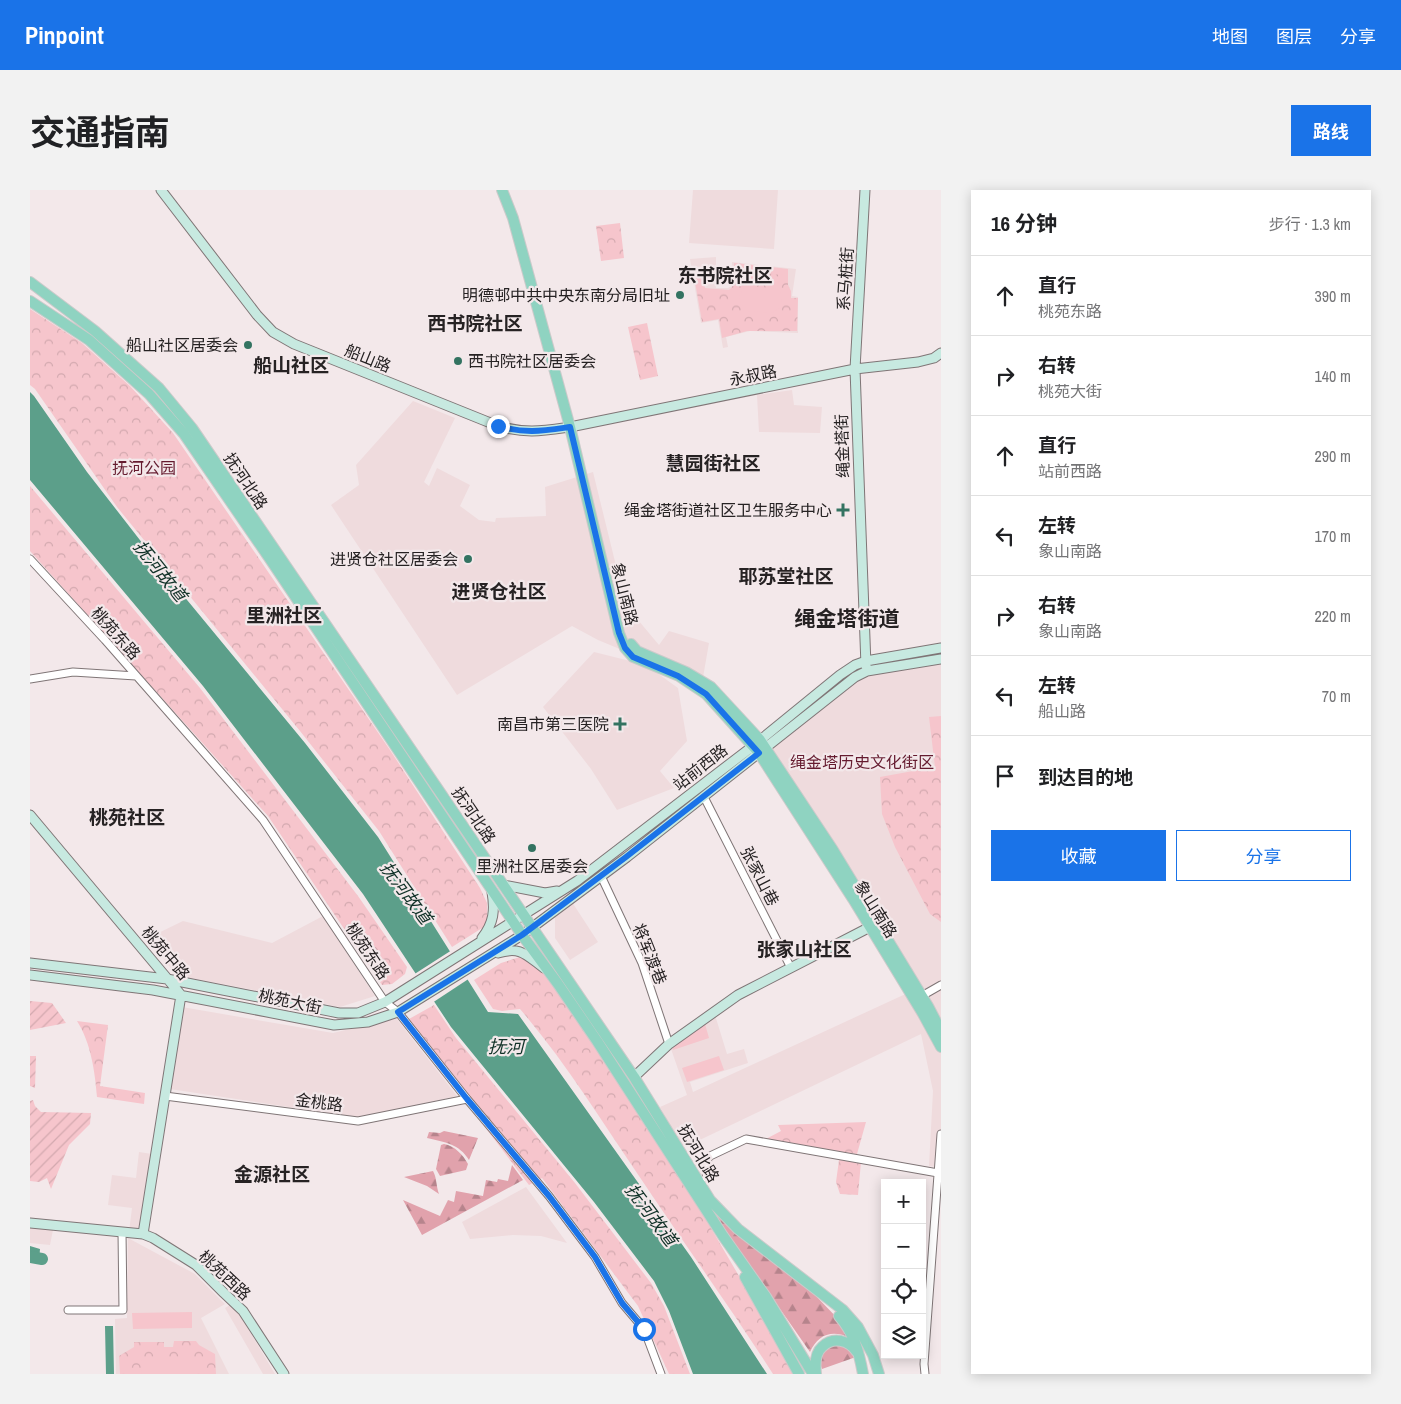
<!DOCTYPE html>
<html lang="zh">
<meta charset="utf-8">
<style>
body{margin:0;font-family:"Archivo Narrow","Noto Sans SC",sans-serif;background:#f2f2f2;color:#202124}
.controls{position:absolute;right:15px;bottom:15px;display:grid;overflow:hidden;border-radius:0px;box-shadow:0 2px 12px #0003}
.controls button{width:45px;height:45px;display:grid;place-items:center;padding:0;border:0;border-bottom:1px solid #e0e0e0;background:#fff;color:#202124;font:25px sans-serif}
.stop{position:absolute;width:15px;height:15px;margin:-11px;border:4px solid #1a73e8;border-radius:50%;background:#fff}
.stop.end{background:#1a73e8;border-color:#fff;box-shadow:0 1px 5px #0008}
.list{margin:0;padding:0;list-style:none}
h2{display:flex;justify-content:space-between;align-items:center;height:65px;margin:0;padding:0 20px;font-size:21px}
h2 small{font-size:16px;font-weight:400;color:#757577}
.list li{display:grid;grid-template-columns:32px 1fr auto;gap:15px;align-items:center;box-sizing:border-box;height:80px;padding:0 20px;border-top:1px solid #e0e0e0}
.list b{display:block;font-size:19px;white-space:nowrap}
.list p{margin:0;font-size:16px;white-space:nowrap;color:#757577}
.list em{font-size:16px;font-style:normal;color:#757577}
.actions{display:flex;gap:10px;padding:15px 20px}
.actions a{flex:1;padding:11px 0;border:1px solid #1a73e8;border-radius:0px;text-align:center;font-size:18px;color:#1a73e8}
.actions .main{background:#1a73e8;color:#fff}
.icon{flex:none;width:28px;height:28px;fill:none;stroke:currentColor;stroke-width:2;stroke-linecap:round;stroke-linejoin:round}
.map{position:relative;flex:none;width:911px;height:1184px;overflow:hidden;border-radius:0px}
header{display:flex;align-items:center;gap:30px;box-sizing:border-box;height:70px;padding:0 25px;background:#1a73e8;color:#fff}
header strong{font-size:24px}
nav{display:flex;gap:28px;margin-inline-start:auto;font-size:18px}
.intro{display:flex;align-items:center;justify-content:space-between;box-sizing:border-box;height:120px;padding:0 30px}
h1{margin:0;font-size:35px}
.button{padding:12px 22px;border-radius:0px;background:#1a73e8;color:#fff;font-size:18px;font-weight:700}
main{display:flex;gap:30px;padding:0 30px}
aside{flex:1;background:#fff;border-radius:0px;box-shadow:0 2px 12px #0003}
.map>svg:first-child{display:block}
.built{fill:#efdbdd}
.forest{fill:url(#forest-firs)}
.park{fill:url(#park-crowns)}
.garden{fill:url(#garden-furrows)}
.pitch{fill:#f6c5cc}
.water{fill:#5c9f8a}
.pier{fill:#f3e8ea}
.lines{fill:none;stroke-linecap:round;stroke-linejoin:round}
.river{stroke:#5c9f8a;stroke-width:12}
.street-casing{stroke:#7f7576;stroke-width:9}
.secondary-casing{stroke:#7f7576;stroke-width:11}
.primary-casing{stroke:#cbcaca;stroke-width:12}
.street{stroke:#fff;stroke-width:7}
.secondary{stroke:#c7e9e0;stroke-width:9}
.primary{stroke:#8fd3c1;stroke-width:10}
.route{stroke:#1a73e8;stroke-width:6}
.poi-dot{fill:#337361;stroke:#f3e8ea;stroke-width:2}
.labels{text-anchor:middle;stroke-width:4.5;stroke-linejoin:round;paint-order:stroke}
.street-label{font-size:16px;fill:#262223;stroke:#f3e8ea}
.poi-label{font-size:16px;fill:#262223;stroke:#f3e8ea;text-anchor:end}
.park-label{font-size:16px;fill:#651b2f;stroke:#f3e8ea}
.water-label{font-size:18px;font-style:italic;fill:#113228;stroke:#f3e8ea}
.quarter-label{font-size:19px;font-weight:bold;fill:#262223;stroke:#f3e8ea}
.district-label{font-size:21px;font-weight:bold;fill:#262223;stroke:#f3e8ea}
</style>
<header>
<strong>Pinpoint</strong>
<nav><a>地图</a><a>图层</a><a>分享</a></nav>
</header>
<div class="intro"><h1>交通指南</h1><a class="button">路线</a></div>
<main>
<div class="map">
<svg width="911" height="1184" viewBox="0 0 911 1184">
<defs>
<pattern id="forest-firs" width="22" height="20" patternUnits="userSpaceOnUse" patternTransform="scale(1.25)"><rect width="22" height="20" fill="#e1a2ac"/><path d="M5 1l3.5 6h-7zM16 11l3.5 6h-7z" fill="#b6848c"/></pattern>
<pattern id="park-crowns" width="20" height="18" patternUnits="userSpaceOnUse" patternTransform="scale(1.25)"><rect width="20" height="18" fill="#f6c5cc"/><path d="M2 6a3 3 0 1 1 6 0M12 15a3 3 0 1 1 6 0" fill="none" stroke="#d3a9af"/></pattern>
<pattern id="garden-furrows" width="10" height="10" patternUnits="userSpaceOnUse" patternTransform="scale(1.25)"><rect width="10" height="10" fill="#f6c5cc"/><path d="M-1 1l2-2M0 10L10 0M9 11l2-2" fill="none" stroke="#d3a9af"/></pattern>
</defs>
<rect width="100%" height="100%" fill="#f3e8ea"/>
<path class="built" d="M663 0H748L744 59 659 53Z
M686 67V98H698L701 96 702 72 766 79 762 106 768 107V143L720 141 696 147 698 157 693 158 688 130 671 133 660 69Z
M762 200 764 215 792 217 790 243 729 242 727 205Z
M383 211 425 228 394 292 399 296 407 278 440 295 430 316 449 330 465 332 466 328 516 326 515 297 563 282 591 396 603 424 629 455 639 441 679 453 672 493 568 450 542 436 427 505 301 315 329 295 326 275Z
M911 454V978L899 976 903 901 891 844 653 958 630 917 657 905 640 856 685 825 697 864 714 859 718 873 660 892 663 902 882 801 729 556 832 468Z
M564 462 616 475 648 498 657 551 630 581 644 598 587 620 561 579 513 517Z
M542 712 568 752 540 770 525 748V723Z
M293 726 345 806 310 817 146 785 118 748 153 731 242 753Z
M152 817 303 843 366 828 427 906 331 928 140 899Z
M109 962 122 964 113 1044 99 1042 102 1018 78 1015 82 985 106 988Z
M496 997 537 1053 511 1046 483 1045 440 1049 432 1032Z
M0 1034 87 1046 23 1040 20 1055 0 1053Z
M98 1048 165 1084 195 1114 171 1128 199 1184H86L85 1129 97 1128Z
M203 1113 245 1184H233L195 1118Z"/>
<path class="forest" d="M414 941 448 948 439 970C429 954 415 952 397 948L399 942 410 943Z
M414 954C425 956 433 965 438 974L436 980 410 986 406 979 411 955Z
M482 975 493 990 392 1045 373 1010 410 1026 418 1010 424 1012 426 1001 453 1006 456 990 467 992 468 989 478 991Z
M403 981C407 988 406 996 409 1004L397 996 374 987Z
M680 1018 785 1105 811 1132 821 1148C802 1139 788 1144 780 1162Z
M803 1154 821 1159 826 1167 792 1179 789 1170 790 1165Z"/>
<path class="park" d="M590 33 594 68 571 71 566 36Z
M704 73 758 79V95L761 101V108H768L767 141H717L692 148 689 129 672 132 664 86 673 84 675 98 699 100 702 97Z
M0 119 52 153 100 196 143 243 360 560 450 698 457 713V735L422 757 349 641 270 541 87 317 5 199 0 195Z
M617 133 628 186 610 190 598 137Z
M0 296 170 498 328 706 377 777 375 784 362 794 352 795 238 626 0 361Z
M911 526V732L900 724 865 657 852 624 850 587 905 577 899 527Z
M490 767 513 783 531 806 635 959 766 1184H743C700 1117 653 1052 609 986 571 930 534 870 490 819L472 821 463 819 444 790 471 773Z
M404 815 426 848 545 993 621 1093 634 1116 660 1184H639L608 1116 512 988 499 995 429 903 379 829Z
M47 831 78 835 70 896 115 903 114 914 67 907C65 882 61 853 47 831Z
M836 932 827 964 734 950 751 941 748 935Z
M809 970 831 972 828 1005 810 1004 806 992Z
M144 1151H166L169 1155 185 1164 186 1184H90L89 1166 104 1157V1152H134V1157H143Z"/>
<path class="garden" d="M0 811 22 813 36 833 0 840Z
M0 866H6L5 898 0 896Z
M3 910 5 916 11 922 61 923 60 934 39 955 21 999 17 988 9 992 0 991V911Z"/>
<path class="pitch" d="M705 74 733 77 731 90 703 87Z
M735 77 753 79 752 85 734 83Z
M721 96 748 99 752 105 751 117 742 123 718 121 710 112 709 104 717 97Z
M675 834 679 848 643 860 642 856Z
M689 866 694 880 657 892 652 878Z
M162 1122V1138L103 1139 102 1123Z
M111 1168H164V1184H112Z"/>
<path class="water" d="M0 202 4 206 57 282 148 399 275 553 348 647 458 822 488 824 661 1067 737 1184H663L639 1121 624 1091 564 1012 421 837 333 704 173 496 0 290Z
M0 1056 10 1059 9 1071 0 1070Z
M75 1136H83L84 1184H76Z"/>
<path class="pier" d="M422 760 440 788 402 813 383 785Z"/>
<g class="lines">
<path class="river" d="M0 1067 12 1069"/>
<g class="street-casing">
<path id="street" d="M0 369 75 450 233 630 355 812 368 822 437 909 519 1006 565 1067 592 1113 614 1139 631 1184
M0 489 43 482 106 486
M674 607 761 778
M571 686 612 773 639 854
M890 807 911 795
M135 906 328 931 437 909
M676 988 678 967 716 949 908 983
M38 1120H93L92 1042
M895 1184 894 1174 911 944"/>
</g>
<g class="secondary-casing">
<path id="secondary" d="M131 0 227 125 243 142 264 154 468 236C496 244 512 241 540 237L825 179 888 172 904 168 911 163
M835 0 825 179 836 476
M0 625 151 805 113 1044
M473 695 515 703 527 701
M452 748C464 733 465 720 462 702
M468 763C491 756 496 765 514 778
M0 773 137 789 309 823H328L355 812 547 691 723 556 810 485 825 475 836 471 911 458
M0 785 123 800 304 835 338 832 368 822 492 745 597 667 825 487 837 481 911 469
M604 887 639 854 708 805 840 737
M0 1033 113 1044 123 1048 166 1075 194 1103 213 1121 254 1184"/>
</g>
<g class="primary-casing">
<path id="primary" d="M472 0 483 28 540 237 589 443 595 458 603 467 649 486 676 504 729 563 823 709 893 824 911 857
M0 92 65 141 129 198 162 238 604 887 680 1010 708 1039 813 1120 828 1137 843 1165 849 1184
M0 111 59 150 119 204 154 244 240 369 492 745 528 794 567 851 693 1046 736 1107 783 1184
M601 454 607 461 656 482 681 497 730 550 803 660 898 816 911 841
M715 1087 769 1184
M809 1126C824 1143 829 1162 833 1184
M786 1184C785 1175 785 1163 792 1157 803 1146 819 1150 827 1162"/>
</g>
<use href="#street" class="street"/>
<use href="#secondary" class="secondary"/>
<use href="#primary" class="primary"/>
</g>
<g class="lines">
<path class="route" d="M468 236C496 244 512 241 540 237L589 443 595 458 603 467 648 486 676 504 729 563 596 667 492 745 368 822 437 909 519 1006 565 1067 592 1113 614 1139"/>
</g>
<g class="poi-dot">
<circle cx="650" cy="105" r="5"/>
<circle cx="218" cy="155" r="5"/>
<circle cx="428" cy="171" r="5"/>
<path d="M810.5 312.5h5v5h5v5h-5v5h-5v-5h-5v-5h5z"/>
<circle cx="438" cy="369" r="5"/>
<path d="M587.5 526.5h5v5h5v5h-5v5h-5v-5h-5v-5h5z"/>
<circle cx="502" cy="658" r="5"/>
</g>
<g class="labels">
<g class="street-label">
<text transform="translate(815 89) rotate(-86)" y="6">系马桩街</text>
<text transform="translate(338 168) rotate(22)" y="6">船山路</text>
<text transform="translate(723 185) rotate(-11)" y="6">永叔路</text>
<text transform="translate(812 256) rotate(-92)" y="6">绳金塔街</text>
<text transform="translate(216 291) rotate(56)" y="6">抚河北路</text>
<text transform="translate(595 404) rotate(76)" y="6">象山南路</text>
<text transform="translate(86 443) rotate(48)" y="6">桃苑东路</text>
<text transform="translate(670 577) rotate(-38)" y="6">站前西路</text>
<text transform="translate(444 625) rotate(56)" y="6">抚河北路</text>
<text transform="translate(730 686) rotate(63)" y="6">张家山巷</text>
<text transform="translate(846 719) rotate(58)" y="6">象山南路</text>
<text transform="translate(338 761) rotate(56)" y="6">桃苑东路</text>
<text transform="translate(136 763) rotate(50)" y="6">桃苑中路</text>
<text transform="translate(620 764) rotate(68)" y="6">将军渡巷</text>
<text transform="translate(260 811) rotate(12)" y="6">桃苑大街</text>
<text transform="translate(289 912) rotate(7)" y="6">金桃路</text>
<text transform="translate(669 963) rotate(59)" y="6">抚河北路</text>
<text transform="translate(195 1085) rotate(43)" y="6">桃苑西路</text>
</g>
<g class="poi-label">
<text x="640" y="111">明德邨中共中央东南分局旧址</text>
<text x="208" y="161">船山社区居委会</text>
<text x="438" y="177" text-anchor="start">西书院社区居委会</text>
<text x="802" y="326">绳金塔街道社区卫生服务中心</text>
<text x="428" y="375">进贤仓社区居委会</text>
<text x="579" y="540">南昌市第三医院</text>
<text x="502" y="682" text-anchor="middle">里洲社区居委会</text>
</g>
<g class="park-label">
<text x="114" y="284">抚河公园</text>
<text x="832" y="578">绳金塔历史文化街区</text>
</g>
<g class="water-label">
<text transform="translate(130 381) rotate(51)" y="6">抚河故道</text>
<text transform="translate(376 703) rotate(53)" y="6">抚河故道</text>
<text x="476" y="863">抚河</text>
<text transform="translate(621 1025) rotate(53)" y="6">抚河故道</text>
</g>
<g class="quarter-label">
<text x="695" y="92">东书院社区</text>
<text x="445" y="140">西书院社区</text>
<text x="261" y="182">船山社区</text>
<text x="683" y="280">慧园街社区</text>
<text x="756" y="393">耶苏堂社区</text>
<text x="469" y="408">进贤仓社区</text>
<text x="254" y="432">里洲社区</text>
<text x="97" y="634">桃苑社区</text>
<text x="774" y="766">张家山社区</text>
<text x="242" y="991">金源社区</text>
</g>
<g class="district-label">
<text x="817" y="436">绳金塔街道</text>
</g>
</g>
</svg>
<div class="controls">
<button>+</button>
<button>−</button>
<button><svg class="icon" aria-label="locate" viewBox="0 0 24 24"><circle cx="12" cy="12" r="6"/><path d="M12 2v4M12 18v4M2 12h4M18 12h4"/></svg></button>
<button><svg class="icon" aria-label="layers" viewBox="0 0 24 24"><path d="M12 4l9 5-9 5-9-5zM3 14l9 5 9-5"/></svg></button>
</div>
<div class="stop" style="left:614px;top:1139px"></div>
<div class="stop end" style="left:468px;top:236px"></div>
</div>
<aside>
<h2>16 分钟<small>步行 · 1.3 km</small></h2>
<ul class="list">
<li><svg class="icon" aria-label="ahead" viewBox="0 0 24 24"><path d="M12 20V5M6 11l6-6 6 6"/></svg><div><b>直行</b><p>桃苑东路</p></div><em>390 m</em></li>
<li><svg class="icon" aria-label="right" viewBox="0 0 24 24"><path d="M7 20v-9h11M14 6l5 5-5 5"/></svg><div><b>右转</b><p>桃苑大街</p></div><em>140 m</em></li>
<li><svg class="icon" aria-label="ahead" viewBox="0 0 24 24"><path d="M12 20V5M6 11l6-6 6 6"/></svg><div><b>直行</b><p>站前西路</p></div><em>290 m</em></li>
<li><svg class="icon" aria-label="left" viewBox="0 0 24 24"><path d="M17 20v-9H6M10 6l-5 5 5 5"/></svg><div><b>左转</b><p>象山南路</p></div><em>170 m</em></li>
<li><svg class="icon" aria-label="right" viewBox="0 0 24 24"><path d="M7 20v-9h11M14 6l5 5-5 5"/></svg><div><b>右转</b><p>象山南路</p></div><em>220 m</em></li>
<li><svg class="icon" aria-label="left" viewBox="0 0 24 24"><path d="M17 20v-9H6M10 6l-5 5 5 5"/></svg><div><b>左转</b><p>船山路</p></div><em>70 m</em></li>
<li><svg class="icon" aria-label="arrive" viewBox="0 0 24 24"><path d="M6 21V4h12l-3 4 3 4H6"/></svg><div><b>到达目的地</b></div></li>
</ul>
<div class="actions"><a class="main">收藏</a><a>分享</a></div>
</aside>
</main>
